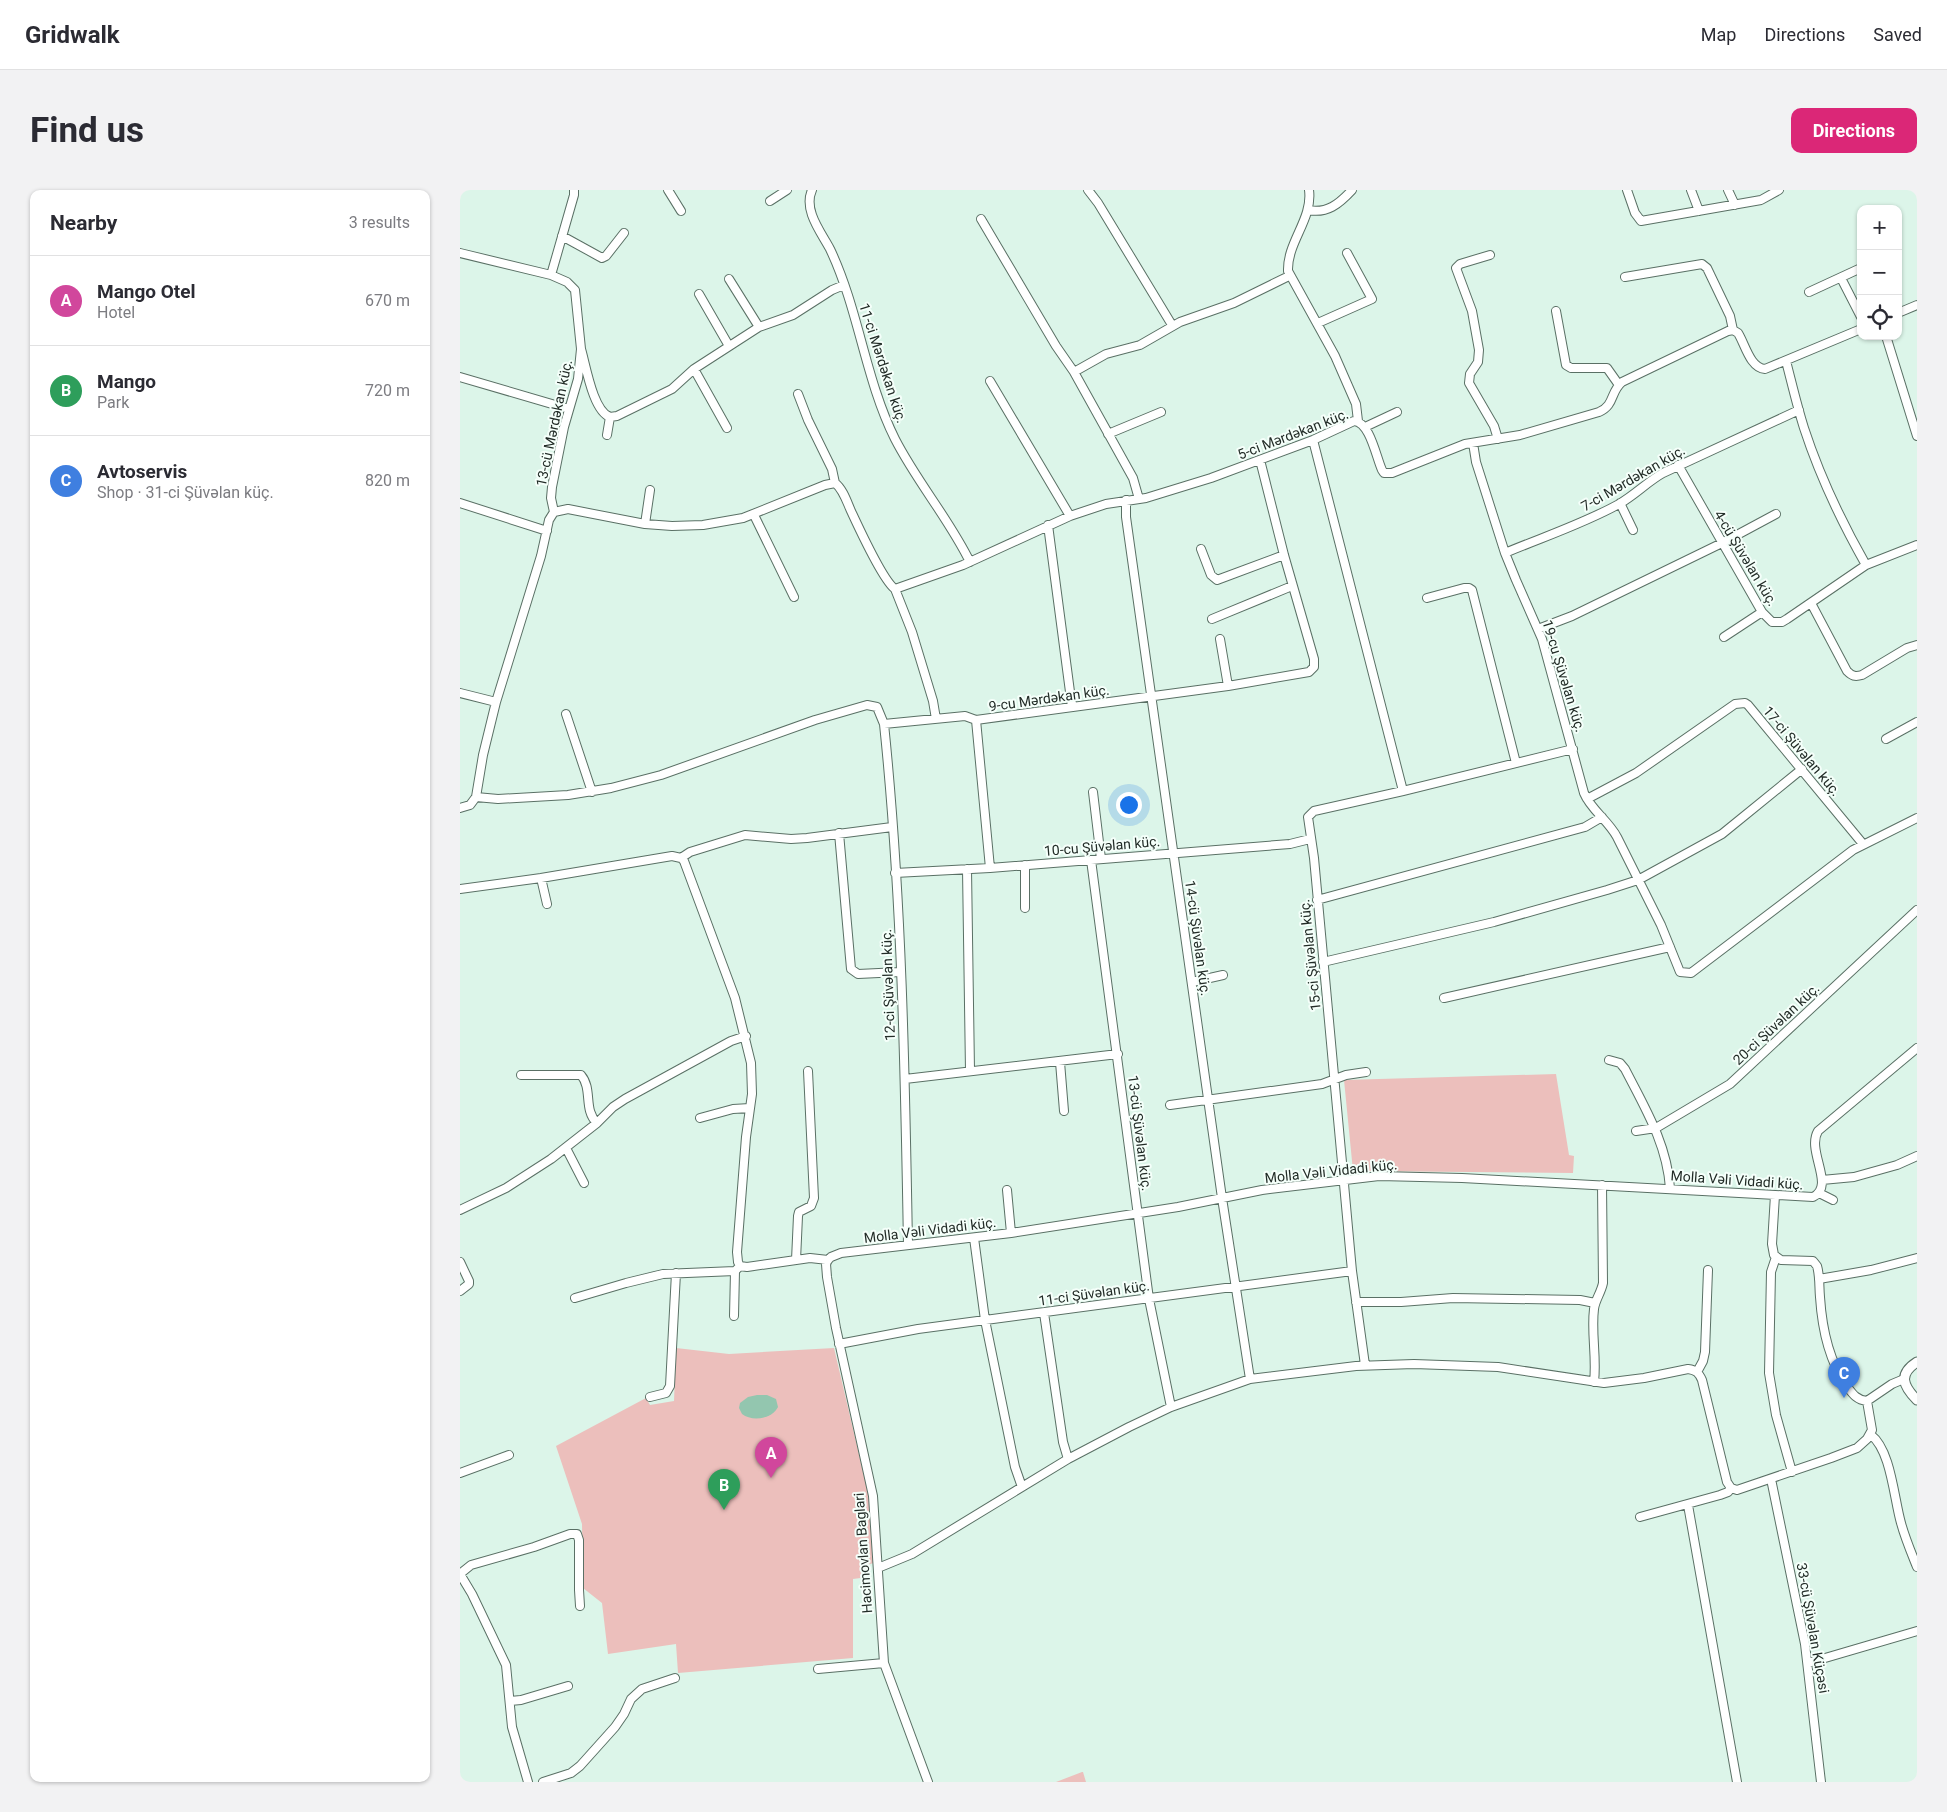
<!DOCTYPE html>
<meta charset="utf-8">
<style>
body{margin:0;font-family:Roboto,sans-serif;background:#f2f2f3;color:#2b2b33}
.controls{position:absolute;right:15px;top:15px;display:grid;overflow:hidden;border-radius:10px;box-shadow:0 1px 4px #0004}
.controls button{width:45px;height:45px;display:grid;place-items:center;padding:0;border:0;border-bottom:1px solid #e1e1e2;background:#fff;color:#2b2b33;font:25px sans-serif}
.you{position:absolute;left:668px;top:614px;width:18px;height:18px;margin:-12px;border:4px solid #fff;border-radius:50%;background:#1a73e8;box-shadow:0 0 0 8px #1a73e833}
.badge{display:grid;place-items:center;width:32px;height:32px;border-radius:50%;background:#db2777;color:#fff;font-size:16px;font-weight:700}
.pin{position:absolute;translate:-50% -41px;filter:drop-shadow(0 1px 2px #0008)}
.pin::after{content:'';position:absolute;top:26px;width:18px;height:15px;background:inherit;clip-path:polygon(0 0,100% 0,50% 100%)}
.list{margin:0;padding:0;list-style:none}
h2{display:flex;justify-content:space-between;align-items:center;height:65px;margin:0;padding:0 20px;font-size:21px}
h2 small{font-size:16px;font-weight:400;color:#7c7c81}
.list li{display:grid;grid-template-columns:32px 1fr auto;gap:15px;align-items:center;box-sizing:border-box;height:90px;padding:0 20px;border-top:1px solid #e1e1e2}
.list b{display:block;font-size:19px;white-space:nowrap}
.list p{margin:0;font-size:16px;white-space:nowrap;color:#7c7c81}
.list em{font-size:16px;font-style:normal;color:#7c7c81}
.icon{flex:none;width:28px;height:28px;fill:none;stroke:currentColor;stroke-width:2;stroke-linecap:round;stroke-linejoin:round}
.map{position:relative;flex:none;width:1457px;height:1592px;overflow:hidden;border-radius:10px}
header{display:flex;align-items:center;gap:30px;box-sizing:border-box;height:70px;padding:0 25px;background:#fff;border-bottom:1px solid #e1e1e2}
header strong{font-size:24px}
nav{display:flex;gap:28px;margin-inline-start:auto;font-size:18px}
.intro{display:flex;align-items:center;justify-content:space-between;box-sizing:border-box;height:120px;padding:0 30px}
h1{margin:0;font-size:35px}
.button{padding:12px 22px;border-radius:10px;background:#db2777;color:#fff;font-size:18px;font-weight:700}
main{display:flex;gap:30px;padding:0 30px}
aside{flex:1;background:#fff;border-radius:10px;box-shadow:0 1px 4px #0004}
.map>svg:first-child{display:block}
.green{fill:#ecbfbc}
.water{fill:#93c6af}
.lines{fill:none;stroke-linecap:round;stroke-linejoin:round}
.minor-casing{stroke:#5a7065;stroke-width:10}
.tertiary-casing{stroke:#5a7065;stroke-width:11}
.minor{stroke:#fff;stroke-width:8}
.tertiary{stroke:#fff;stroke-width:9}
.labels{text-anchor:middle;stroke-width:4;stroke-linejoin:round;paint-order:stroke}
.street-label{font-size:14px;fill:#222c27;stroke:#f5fffa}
</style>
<header>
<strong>Gridwalk</strong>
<nav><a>Map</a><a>Directions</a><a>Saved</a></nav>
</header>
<div class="intro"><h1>Find us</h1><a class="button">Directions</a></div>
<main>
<aside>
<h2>Nearby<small>3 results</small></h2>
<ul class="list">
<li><span class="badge" style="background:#d1479c">A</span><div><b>Mango Otel</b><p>Hotel</p></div><em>670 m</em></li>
<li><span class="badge" style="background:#2e9e5b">B</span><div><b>Mango</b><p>Park</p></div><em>720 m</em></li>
<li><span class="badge" style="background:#3f7fe0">C</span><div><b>Avtoservis</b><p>Shop · 31-ci Şüvəlan küç.</p></div><em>820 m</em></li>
</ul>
</aside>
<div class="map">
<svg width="1457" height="1592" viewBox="0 0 1457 1592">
<rect width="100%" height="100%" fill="#dcf5e9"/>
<path class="green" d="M1096 884 1109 965 1114 966 1113 983 893 981 884 890Z
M216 1158 269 1164 374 1158 409 1307 414 1373 406 1375 408 1387 393 1389V1468L218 1483 216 1454 148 1464 142 1413 123 1398 122 1334 96 1256 186 1208 190 1215 214 1211Z
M623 1582 626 1592H596L622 1582Z"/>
<path class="water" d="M297 1205H307L316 1209 318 1217C312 1229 292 1232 282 1224L279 1218 280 1213 288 1207Z"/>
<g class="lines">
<g class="minor-casing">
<path id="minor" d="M208 0 221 21
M352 0C343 20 361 42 370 59 399 120 405 189 435 249 457 292 489 329 510 372
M628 0 638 13 712 135
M849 0C853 29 827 52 828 81L875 166 896 214 898 231
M1167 0 1175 23 1181 31 1301 10 1319 0
M1231 0 1239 21
M1268 0 1275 15
M310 11 327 0
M848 20C867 24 879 14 892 0
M521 29 596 156 614 182 673 288 679 309
M102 46 142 68 146 66 164 43
M0 63 91 85
M1030 65 1000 74 996 78 1012 121 1019 160 1018 172 1010 184 1009 193 1034 236 1038 249
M1165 87 1242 74 1247 78 1270 126 1273 140
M1381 88 1401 127
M269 89 299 137
M1349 102 1401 78
M239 104 269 156
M1096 121 1106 175 1111 178H1147L1159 195
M1438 123 1457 115
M858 133 912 109 887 63
M1426 146 1457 246
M121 159C126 176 133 221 150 227L157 226 212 199 234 179 299 137 333 125 372 100 384 95
M1326 171C1332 194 1337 216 1344 238 1360 287 1381 331 1406 375
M234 179 267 238
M614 182 646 164 680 155 720 132 774 113 829 86
M0 187 109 219
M530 191 610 326
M338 204 348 230 372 279 375 293
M905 237 937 222
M648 244 701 222
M147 245 150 227
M853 250 943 601
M1013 253 1016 272 1045 363 1056 390 1082 449 1124 603C1131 620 1148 630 1157 647L1201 735 1220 782 1231 783 1393 660 1457 628
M1218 275 1302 422 1312 432H1322L1327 429 1406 375 1457 355
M666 310V327L762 1008 790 1189
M0 313 87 341
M1160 313 1173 340
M94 322 108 319 185 334 212 336 243 335 283 328 365 295 375 293C383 299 387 312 391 321 398 336 423 391 435 399
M94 322 91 308 92 297 104 237 118 189 121 159 115 100 107 92 91 85 114 5V0
M294 325 334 407
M185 334 190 300
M588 335 612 517
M741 359 751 385 757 390 824 365
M1045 363C1083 347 1123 334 1159 314 1175 305 1187 292 1203 283L1339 220
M435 399 503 375 610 326 646 314 686 308 751 288 853 250 894 231C910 232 916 267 922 280L924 283H932L1005 254 1060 245 1139 222C1155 215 1150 202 1162 192L1268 141 1273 140 1278 143C1285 154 1290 178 1305 179L1401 139
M435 399 452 442 473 511 476 529
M967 408 1004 398H1009L1012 400 1056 573
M1351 413 1387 481C1392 486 1395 487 1402 485L1447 458 1457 455
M752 429 832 396
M1078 439 1112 426 1262 353 1316 324
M1264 447 1302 422
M760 449 768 496
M0 503 36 512
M106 524 132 602
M516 530 530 678
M424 534C442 707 445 881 448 1055
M1426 549 1457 532
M633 602 641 669
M16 607 38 609 108 605 151 598 201 585 355 530 407 515 417 517 424 534 505 526 516 530 768 496 849 482 854 477V469L824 365 800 270
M1127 609 1176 583 1275 514 1285 513 1288 515 1403 654
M0 618 10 615 16 607 23 565 36 512 81 366 89 330 94 322
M379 643 391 779 398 784 440 782
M221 668 230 662 285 645 331 649 347 648 432 637
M631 670 689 1109 711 1217
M565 675V718
M507 679 510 881
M435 683 530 678 830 654 850 649
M81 688 87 714
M0 699 81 688 212 666 221 668 224 671 275 808 291 873 292 904 286 947 277 1062 278 1072 280 1076
M857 710 1125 637 1142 627
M863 772 1034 732 1147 700 1178 690 1262 644 1342 579
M732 792 763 785
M984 808 1210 757
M1149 870 1160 873 1165 879C1185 918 1207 954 1210 998
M600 872 604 921
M61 885H121C133 899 123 920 137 933
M445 889 658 864
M710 915 862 894 886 885 906 882
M240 928 273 919 290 918
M1176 941 1196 938 1270 894 1457 720
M106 958 124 993
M1362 990 1394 987 1437 975 1457 966
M547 1000 551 1043
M1359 1003 1373 1010
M1315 1005 1312 1054 1314 1065 1321 1070 1353 1071 1357 1076C1360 1086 1359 1097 1360 1107 1362 1138 1368 1169 1386 1195 1392 1203 1396 1210 1407 1211L1432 1194 1444 1189
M0 1020 46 998 91 969 137 933 153 917 165 909 271 851 286 846
M514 1048 525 1130 555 1277 562 1297
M1316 1067 1311 1082 1309 1183 1316 1225 1332 1282
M336 1070 338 1026 339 1022 351 1016 354 1008 348 881
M368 1070 371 1067 381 1063 551 1043 718 1017 802 1000 919 986 1002 988 1353 1007C1376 996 1346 961 1358 941L1457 858
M368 1070 366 1074 367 1087 376 1138 413 1306 424 1473 468 1592
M0 1072 9 1091V1094L0 1101
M280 1076 287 1077 350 1068 368 1070
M1359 1089 1411 1080 1457 1068
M115 1108 166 1093 203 1084 275 1081 280 1076
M896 1112H941L993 1108 1120 1110 1135 1113
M584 1123 603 1252 608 1269
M274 1126 275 1081
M379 1154 458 1139 892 1081
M905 1175 892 1081 854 668 848 627 854 621 943 601 1113 559
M1237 1182 1243 1171 1245 1162 1248 1080
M1134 1192C1137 1168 1131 1143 1134 1119 1135 1110 1141 1103 1143 1093L1142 995
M190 1207 206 1203 210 1196 216 1083
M1411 1245C1431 1260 1434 1309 1441 1333 1445 1348 1451 1362 1457 1377
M0 1283 49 1265
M1311 1289 1345 1454 1361 1592
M1228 1315 1277 1592
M1180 1327 1260 1305 1268 1302 1271 1298
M418 1378 452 1364 608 1269 669 1237 711 1217 790 1189 896 1176 954 1174 1038 1177 1144 1193 1184 1188 1228 1179C1236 1180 1239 1183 1242 1190L1267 1292 1271 1298 1277 1300 1371 1268 1397 1258 1407 1249 1412 1240 1407 1211
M0 1384 12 1404 46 1475 52 1537 68 1592
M0 1384 11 1375 74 1357 110 1344H117L119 1350V1400L120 1416
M1348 1473 1457 1441
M358 1479 424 1473
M50 1511 61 1510 108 1496
M83 1592 111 1583 120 1576 155 1537 164 1524 171 1509 182 1499 215 1488"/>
</g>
<g class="tertiary-casing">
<path id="tertiary" d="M1457 1172C1438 1184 1443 1196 1457 1210"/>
</g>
<use href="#minor" class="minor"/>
<use href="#tertiary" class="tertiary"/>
</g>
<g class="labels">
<g class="street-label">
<text transform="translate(423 173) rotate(72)" y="5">11-ci Mərdəkan küç.</text>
<text transform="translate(94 233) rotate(-78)" y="5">13-cü Mərdəkan küç.</text>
<text transform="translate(833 244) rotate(-21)" y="5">5-ci Mərdəkan küç.</text>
<text transform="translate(1173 288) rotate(-30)" y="5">7-ci Mərdəkan küç.</text>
<text transform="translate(1286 368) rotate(59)" y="5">4-cü Şüvəlan küç.</text>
<text transform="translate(1104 486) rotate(73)" y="5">19-cu Şüvəlan küç.</text>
<text transform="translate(589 508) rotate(-8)" y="5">9-cu Mərdəkan küç.</text>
<text transform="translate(1342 561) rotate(50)" y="5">17-ci Şüvəlan küç.</text>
<text transform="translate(642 656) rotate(-5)" y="5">10-cu Şüvəlan küç.</text>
<text transform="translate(738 748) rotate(82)" y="5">14-cü Şüvəlan küç.</text>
<text transform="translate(850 765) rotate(-96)" y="5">15-ci Şüvəlan küç.</text>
<text transform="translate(428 795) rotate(-92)" y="5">12-ci Şüvəlan küç.</text>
<text transform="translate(1316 834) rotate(-43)" y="5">20-ci Şüvəlan küç.</text>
<text transform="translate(680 943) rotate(83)" y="5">13-cü Şüvəlan küç.</text>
<text transform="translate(871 981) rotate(-6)" y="5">Molla Vəli Vidadi küç.</text>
<text transform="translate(1277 990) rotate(4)" y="5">Molla Vəli Vidadi küç.</text>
<text transform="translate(470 1040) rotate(-7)" y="5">Molla Vəli Vidadi küç.</text>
<text transform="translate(634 1103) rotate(-8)" y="5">11-ci Şüvəlan küç.</text>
<text transform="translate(403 1363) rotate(-94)" y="5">Hacimovlan Baglari</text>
<text transform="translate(1353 1438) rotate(80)" y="5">33-cü Şüvəlan Küçəsi</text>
</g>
</g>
</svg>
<div class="controls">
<button>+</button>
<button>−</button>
<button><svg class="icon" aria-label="locate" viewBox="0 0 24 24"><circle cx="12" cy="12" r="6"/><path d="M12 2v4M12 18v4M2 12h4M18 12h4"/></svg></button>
</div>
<div class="you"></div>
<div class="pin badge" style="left:311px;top:1288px;background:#d1479c">A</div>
<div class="pin badge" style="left:264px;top:1320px;background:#2e9e5b">B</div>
<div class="pin badge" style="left:1384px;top:1208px;background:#3f7fe0">C</div>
</div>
</main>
